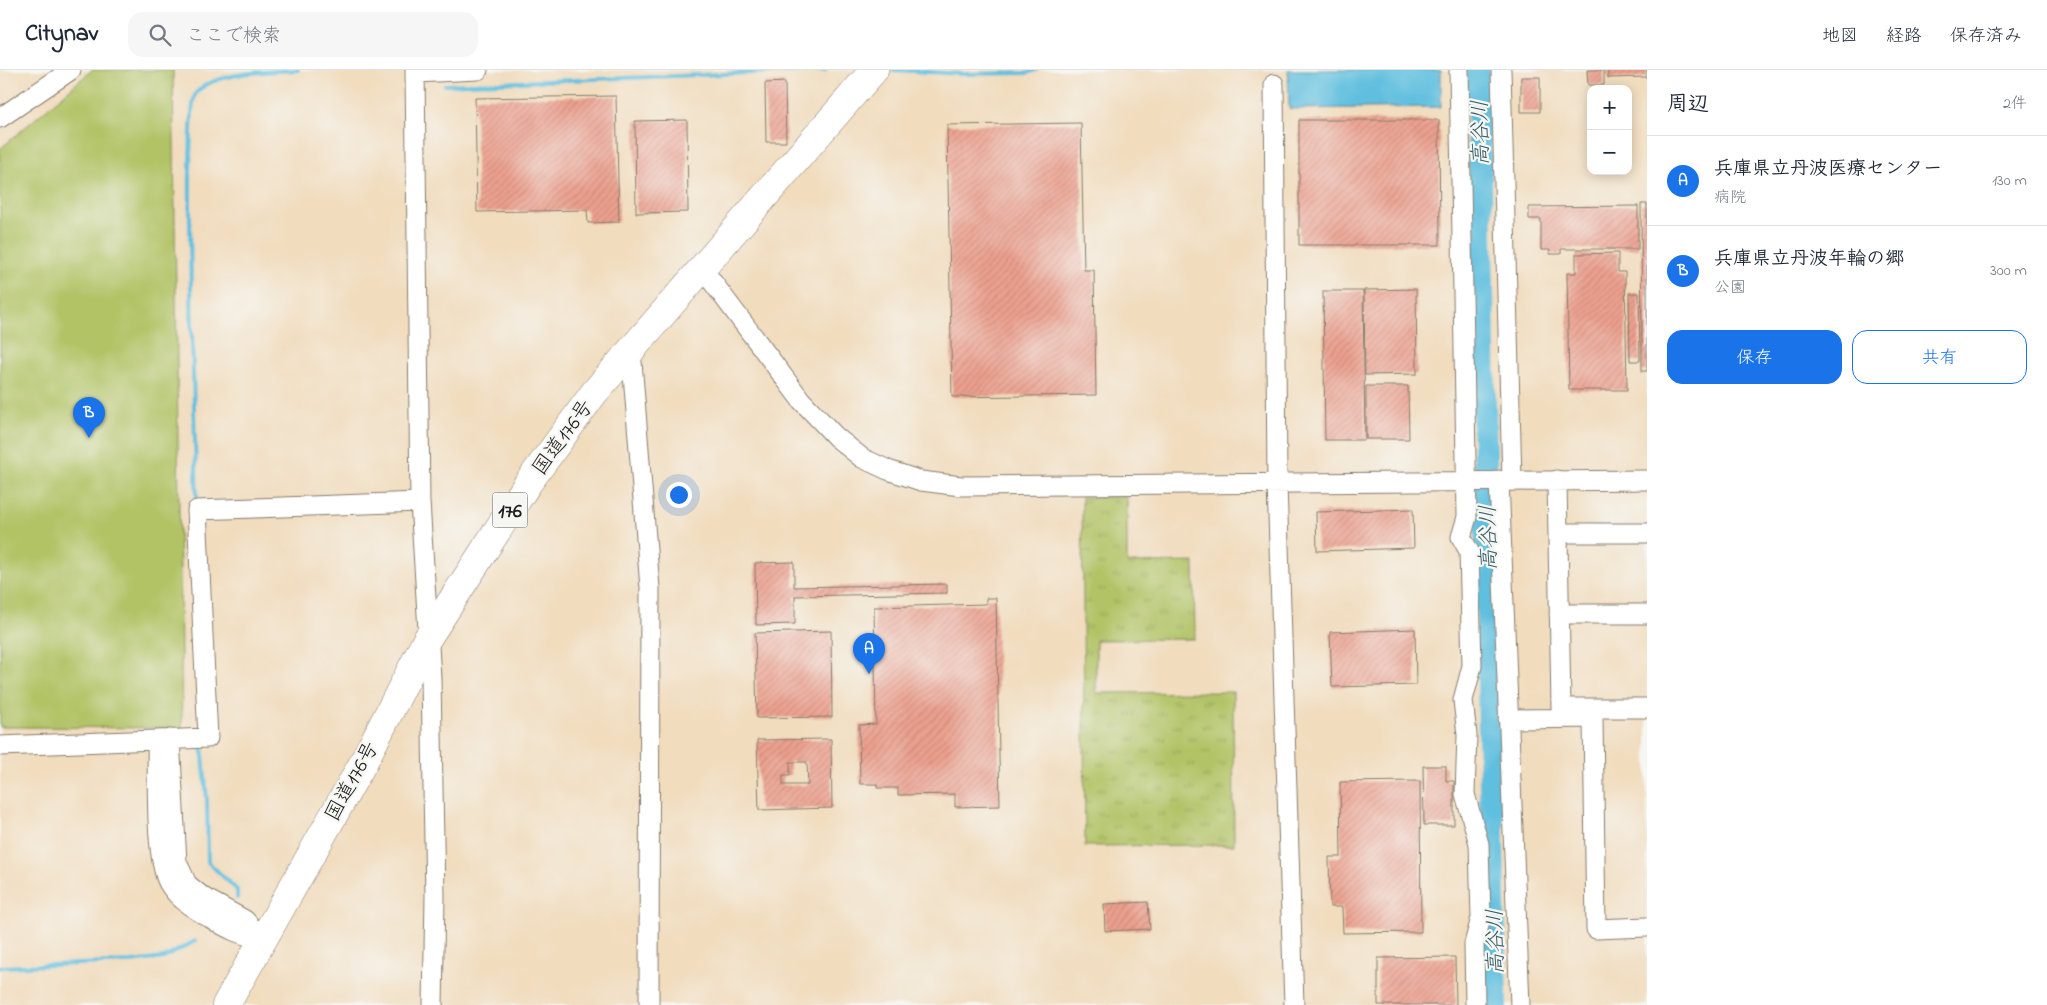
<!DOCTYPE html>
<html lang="ja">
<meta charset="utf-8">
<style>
body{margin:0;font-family:"Indie Flower","Klee One",sans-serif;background:#f6f6f7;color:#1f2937}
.controls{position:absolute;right:15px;top:15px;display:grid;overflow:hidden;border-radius:10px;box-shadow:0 2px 12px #0003}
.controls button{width:45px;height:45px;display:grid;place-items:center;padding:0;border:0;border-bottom:1px solid #e0e1e3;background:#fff;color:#1f2937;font:25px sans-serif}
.you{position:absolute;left:678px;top:424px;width:18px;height:18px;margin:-12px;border:4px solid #fff;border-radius:50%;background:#1a73e8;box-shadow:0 0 0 8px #1a73e833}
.badge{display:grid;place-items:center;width:32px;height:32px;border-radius:50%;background:#1a73e8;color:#fff;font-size:16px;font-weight:700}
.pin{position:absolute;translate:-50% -41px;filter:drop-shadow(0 1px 2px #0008)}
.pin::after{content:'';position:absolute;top:26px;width:18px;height:15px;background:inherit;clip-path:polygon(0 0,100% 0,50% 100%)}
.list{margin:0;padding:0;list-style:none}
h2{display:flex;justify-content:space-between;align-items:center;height:65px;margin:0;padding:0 20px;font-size:21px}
h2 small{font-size:16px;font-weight:400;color:#747a83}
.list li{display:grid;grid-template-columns:32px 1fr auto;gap:15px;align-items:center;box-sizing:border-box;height:90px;padding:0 20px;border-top:1px solid #e0e1e3}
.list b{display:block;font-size:19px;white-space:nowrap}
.list p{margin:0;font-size:16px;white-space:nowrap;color:#747a83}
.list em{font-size:16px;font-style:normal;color:#747a83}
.actions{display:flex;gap:10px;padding:15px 20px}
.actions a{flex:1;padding:11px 0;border:1px solid #1a73e8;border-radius:15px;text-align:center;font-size:18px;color:#1a73e8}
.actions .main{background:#1a73e8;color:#fff}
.icon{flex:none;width:28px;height:28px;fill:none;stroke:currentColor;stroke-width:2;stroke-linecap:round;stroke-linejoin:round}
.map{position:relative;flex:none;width:1647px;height:935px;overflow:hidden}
header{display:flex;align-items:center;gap:30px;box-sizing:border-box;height:70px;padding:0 25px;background:#fff;border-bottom:1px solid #e0e1e3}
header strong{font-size:24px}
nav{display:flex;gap:28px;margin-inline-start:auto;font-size:18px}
.search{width:350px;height:45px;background:#f6f6f7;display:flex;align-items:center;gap:12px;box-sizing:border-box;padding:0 18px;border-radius:15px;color:#747a83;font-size:19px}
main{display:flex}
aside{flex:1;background:#fff}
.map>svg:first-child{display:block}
.grass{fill:url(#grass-tufts);stroke:#677041}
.park{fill:#b2c366;stroke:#677041}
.water{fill:#61bfdf;stroke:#3e6e7e}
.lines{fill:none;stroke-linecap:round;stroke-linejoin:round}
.stream{stroke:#61bfdf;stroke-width:4}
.river{stroke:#61bfdf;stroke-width:24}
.building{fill:url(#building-hatch);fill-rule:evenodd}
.minor-casing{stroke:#867c6c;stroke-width:21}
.highway-casing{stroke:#867c6c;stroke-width:29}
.minor{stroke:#fff;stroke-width:19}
.highway{stroke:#fff;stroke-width:28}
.labels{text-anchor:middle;stroke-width:4.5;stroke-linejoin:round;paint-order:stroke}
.shield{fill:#f6f6f2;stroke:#5d5d5c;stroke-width:1}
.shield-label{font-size:20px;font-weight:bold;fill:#1c1c1c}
.street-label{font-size:21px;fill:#1c1c1c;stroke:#f6f6f2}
.water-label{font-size:22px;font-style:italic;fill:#385d6a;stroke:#f6f6f2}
</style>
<header>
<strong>Citynav</strong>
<div class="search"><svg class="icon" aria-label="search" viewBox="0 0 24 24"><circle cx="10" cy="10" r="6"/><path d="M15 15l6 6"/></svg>ここで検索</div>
<nav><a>地図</a><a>経路</a><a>保存済み</a></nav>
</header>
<main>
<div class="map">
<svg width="1647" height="935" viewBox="0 0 1647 935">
<defs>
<pattern id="grass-tufts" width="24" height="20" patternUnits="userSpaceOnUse" patternTransform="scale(1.25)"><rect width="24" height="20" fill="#b2c366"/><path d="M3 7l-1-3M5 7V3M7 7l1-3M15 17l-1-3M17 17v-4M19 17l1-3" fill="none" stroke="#98a758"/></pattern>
<pattern id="building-hatch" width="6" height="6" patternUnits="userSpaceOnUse" patternTransform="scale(1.25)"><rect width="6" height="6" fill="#eca08e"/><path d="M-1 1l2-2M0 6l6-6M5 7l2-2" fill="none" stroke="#ca897a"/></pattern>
</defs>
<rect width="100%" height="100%" fill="#f6f6f2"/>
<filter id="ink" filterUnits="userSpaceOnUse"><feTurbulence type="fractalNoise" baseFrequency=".02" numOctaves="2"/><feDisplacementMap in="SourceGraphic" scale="10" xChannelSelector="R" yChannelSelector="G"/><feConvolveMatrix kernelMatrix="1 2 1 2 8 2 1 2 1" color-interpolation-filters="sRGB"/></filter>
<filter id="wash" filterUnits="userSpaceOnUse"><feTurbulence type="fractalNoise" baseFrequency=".0096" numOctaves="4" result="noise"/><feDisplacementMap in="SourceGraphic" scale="20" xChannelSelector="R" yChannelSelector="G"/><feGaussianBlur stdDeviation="1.12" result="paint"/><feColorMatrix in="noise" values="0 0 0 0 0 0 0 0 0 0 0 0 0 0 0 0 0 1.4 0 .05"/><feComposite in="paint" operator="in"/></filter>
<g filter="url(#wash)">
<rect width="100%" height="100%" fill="#f1dcbd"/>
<path class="grass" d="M1082 427H1127V493L1194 492 1195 569 1096 570V623L1233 622 1234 775 1085 776Z"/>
<path class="park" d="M92 0H173L182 658 0 657V79Z"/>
<path class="water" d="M1288 0H1441V37L1289 39Z"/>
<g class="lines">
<path class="stream" d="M893 0 964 4 1028 3 1036 0
M445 15 826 0
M197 436C196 386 182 41 196 23 213 2 272 1 298 0
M202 673 207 730 208 792 237 820V828
M0 897 131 892 164 888 195 871"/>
<path class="river" d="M1478 0 1495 935"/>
</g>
<g id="blocks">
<path class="building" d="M1587 0H1604V15H1588Z
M1608 0H1647V7L1608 8Z
M1521 7H1540V42H1521Z
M785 12 786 72H766L765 13Z
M616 26 619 152 588 153 587 140 477 142 475 28Z
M687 50 688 142 636 143 635 51Z
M1299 50H1439L1440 175H1299Z
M1081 53 1084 200H1094L1096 325 952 327 947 55Z
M1641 134H1647V301H1642Z
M1638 136V179H1561V184H1550V180H1541V149H1529V137Z
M1618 183V202H1625L1627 320H1569L1567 203H1576V184Z
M1416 219 1417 304 1365 305 1364 220Z
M1323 221H1363L1365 370H1325Z
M1629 223H1639L1640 291H1630Z
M1366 316H1408L1409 369H1366Z
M1413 439 1414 478 1317 481 1316 442Z
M794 492V517L947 514V523L795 526V554L756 555 755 493Z
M986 528H996L1000 736 955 737V724L898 725V718H877V714H860L859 655 876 654 874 537 986 534Z
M1415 559 1416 615 1332 617 1330 562Z
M831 561 832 647 757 648 755 563Z
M831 669 832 738 759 740 757 670ZM790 692H807L808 715H783V705H790Z
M1423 696H1446V711H1454V755H1424Z
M1420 711 1421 862 1343 863 1342 837H1330L1329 787H1341L1340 712Z
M1148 832 1150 859 1105 861 1104 834Z
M1455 887 1456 935H1378V888Z"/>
</g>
</g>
<g filter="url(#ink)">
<use href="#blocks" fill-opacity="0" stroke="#867c6c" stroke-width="1"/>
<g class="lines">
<g class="minor-casing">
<path id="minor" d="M415 0 420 432 431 608 435 826 433 935
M1459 0 1467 447 1461 467 1469 481 1472 596 1463 630 1467 665 1465 724 1479 774 1481 848 1474 874 1475 935
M1501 0 1512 410
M415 3 478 0
M1274 14 1277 414 1294 935
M0 48 71 0
M702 198 801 330 836 367 862 388 888 400 921 411 961 416 1647 410
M631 279 650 518 649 935
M1499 410 1520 935
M1557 410 1561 638H1647
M1558 463H1647
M1559 544H1647
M1508 649 1593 648 1596 859 1647 857
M170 669 177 792 187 814 203 827 245 850 262 869
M157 670C158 704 154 787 169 814 179 830 194 839 210 848 228 859 240 865 262 869
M0 676 208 668 197 440 420 432"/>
</g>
<g class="highway-casing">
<path id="highway" d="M226 935 363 693 427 569 528 413 594 323 874 0"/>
</g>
<use href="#minor" class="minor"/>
<use href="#highway" class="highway"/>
</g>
</g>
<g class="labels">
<rect class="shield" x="492.5" y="422.5" width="35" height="35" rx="4"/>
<g class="shield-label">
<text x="510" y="447">176</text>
</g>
<g class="street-label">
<text transform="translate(562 367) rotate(-54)" y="7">国道176号</text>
<text transform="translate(351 711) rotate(-61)" y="7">国道176号</text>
</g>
<g class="water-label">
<text transform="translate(1479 63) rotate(-91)" y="8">高谷川</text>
<text transform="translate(1487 468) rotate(-91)" y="8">高谷川</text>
<text transform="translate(1494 872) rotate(-91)" y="8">高谷川</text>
</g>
</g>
</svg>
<div class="controls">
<button>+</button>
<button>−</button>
</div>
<div class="you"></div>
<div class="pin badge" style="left:869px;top:604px">A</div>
<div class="pin badge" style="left:89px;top:368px">B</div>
</div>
<aside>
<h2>周辺<small>2件</small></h2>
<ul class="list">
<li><span class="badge">A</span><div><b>兵庫県立丹波医療センター</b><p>病院</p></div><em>130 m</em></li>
<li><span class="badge">B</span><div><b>兵庫県立丹波年輪の郷</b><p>公園</p></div><em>300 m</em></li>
</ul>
<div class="actions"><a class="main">保存</a><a>共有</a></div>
</aside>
</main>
